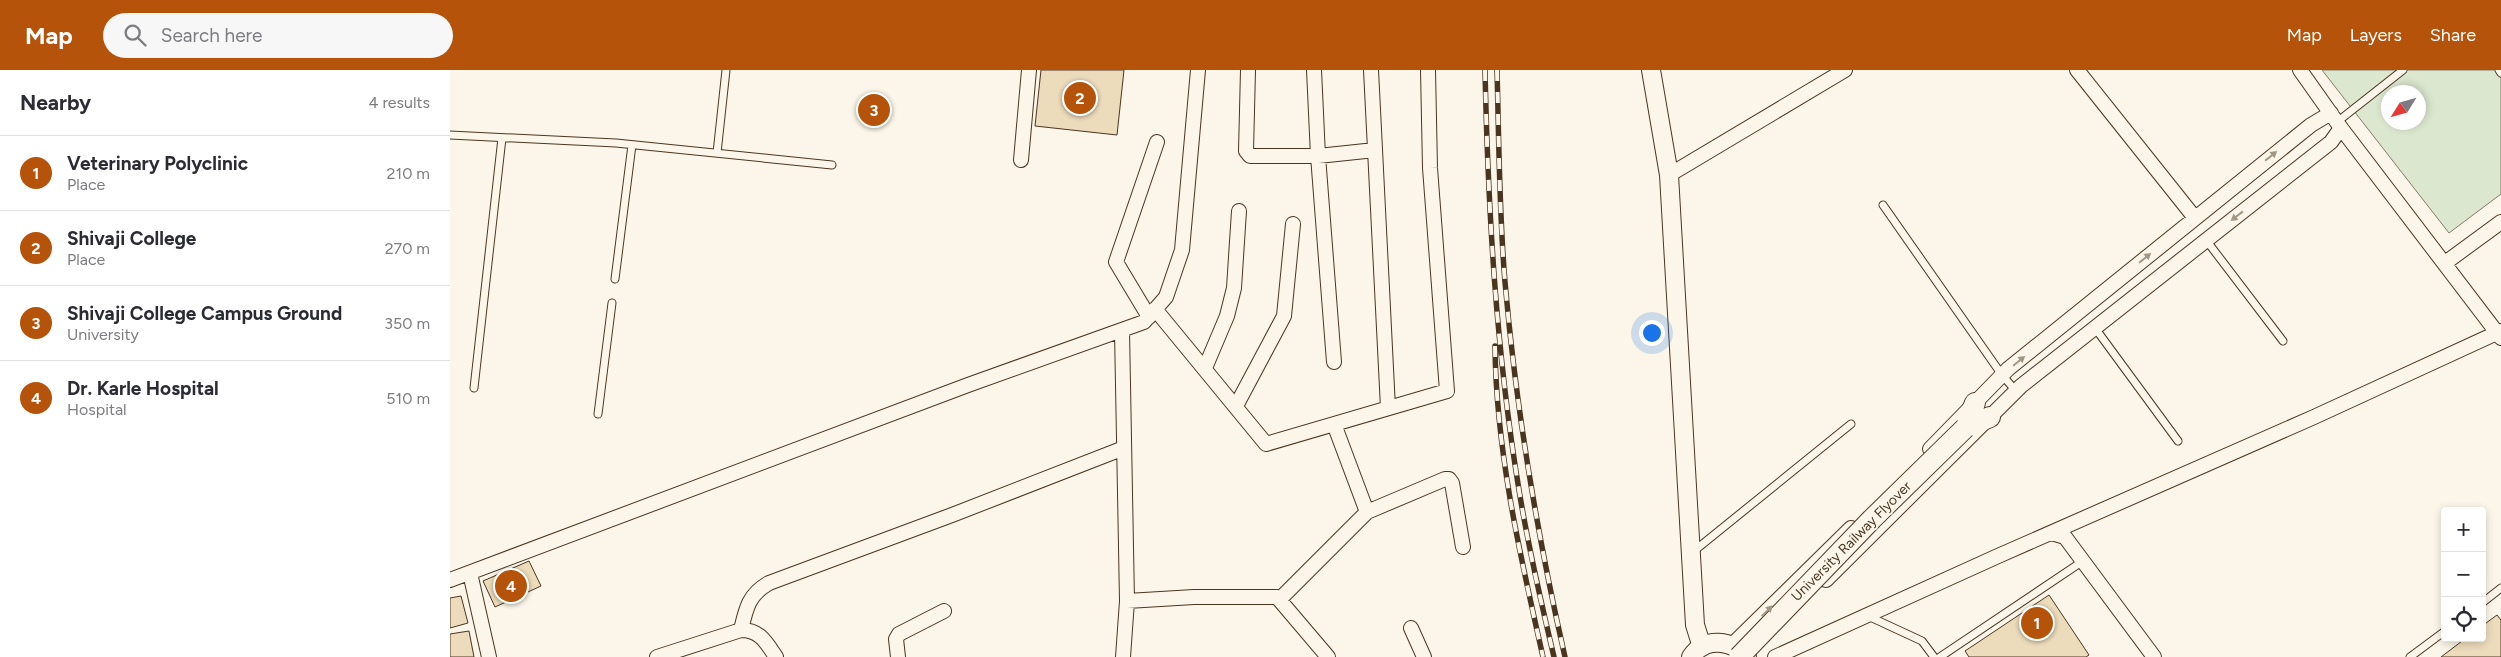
<!DOCTYPE html>
<meta charset="utf-8">
<style>
body{margin:0;font-family:Figtree,sans-serif;background:#f7f7f7;color:#2b2b33}
.controls{position:absolute;right:15px;bottom:15px;display:grid;overflow:hidden;border-radius:5px;box-shadow:0 2px 8px #0003}
.controls button{width:45px;height:45px;display:grid;place-items:center;padding:0;border:0;border-bottom:1px solid #e1e1e2;background:#fff;color:#2b2b33;font:25px sans-serif}
.compass{position:absolute;left:1931px;top:15px;width:45px;height:45px;border-radius:50%;background:#fff;box-shadow:0 2px 8px #0003;rotate:233deg}
.you{position:absolute;left:1201px;top:262px;width:18px;height:18px;margin:-12px;border:4px solid #fff;border-radius:50%;background:#1a73e8;box-shadow:0 0 0 8px #1a73e833}
.badge{display:grid;place-items:center;width:32px;height:32px;border-radius:50%;background:#b45309;color:#fff;font-size:16px;font-weight:700}
.pin{position:absolute;translate:-50% -50%;border:2px solid #fff;box-shadow:0 1px 5px #0006}
.list{margin:0;padding:0;list-style:none}
h2{display:flex;justify-content:space-between;align-items:center;height:65px;margin:0;padding:0 20px;font-size:21px}
h2 small{font-size:16px;font-weight:400;color:#7c7c81}
.list li{display:grid;grid-template-columns:32px 1fr auto;gap:15px;align-items:center;box-sizing:border-box;height:75px;padding:0 20px;border-top:1px solid #e1e1e2}
.list b{display:block;font-size:19px;white-space:nowrap}
.list p{margin:0;font-size:16px;white-space:nowrap;color:#7c7c81}
.list em{font-size:16px;font-style:normal;color:#7c7c81}
.icon{flex:none;width:28px;height:28px;fill:none;stroke:currentColor;stroke-width:2;stroke-linecap:round;stroke-linejoin:round}
.map{position:relative;flex:none;width:2051px;height:587px;overflow:hidden}
header{display:flex;align-items:center;gap:30px;box-sizing:border-box;height:70px;padding:0 25px;background:#b45309;color:#fff}
header strong{font-size:24px}
nav{display:flex;gap:28px;margin-inline-start:auto;font-size:18px}
.search{width:350px;height:45px;background:#f7f7f7;display:flex;align-items:center;gap:12px;box-sizing:border-box;padding:0 18px;border-radius:28px;color:#7c7c81;font-size:19px}
main{display:flex}
aside{flex:1;background:#fff}
.map>svg:first-child{display:block}
.green{fill:#dce7d0;stroke:#887966;fill-rule:evenodd}
.building{fill:#ecdcbc;stroke:#4a3520}
.lines{fill:none;stroke-linecap:round;stroke-linejoin:round}
.service-casing{stroke:#4a3520;stroke-width:9}
.minor-casing{stroke:#4a3520;stroke-width:16}
.tertiary-casing{stroke:#4a3520;stroke-width:20}
.secondary-casing{stroke:#4a3520;stroke-width:22}
.service{stroke:#fbf6e9;stroke-width:7}
.minor{stroke:#fbf6e9;stroke-width:14}
.tertiary{stroke:#fbf6e9;stroke-width:18}
.secondary{stroke:#fbf6e9;stroke-width:20}
.rail-casing{stroke:#4a3520;stroke-width:5.5}
.rail{stroke:#fbf6e9;stroke-width:4;stroke-dasharray:11;stroke-linecap:butt}
.secondary-bridge-casing{stroke:#4a3520;stroke-width:22;stroke-linecap:butt}
.secondary-bridge{stroke:#fbf6e9;stroke-width:20}
.oneway{fill:#a29684}
.labels{text-anchor:middle;stroke-width:4;stroke-linejoin:round;paint-order:stroke}
.street-label{font-size:14px;fill:#4a3520;stroke:#fbf6e9}
</style>
<header>
<strong>Map</strong>
<div class="search"><svg class="icon" aria-label="search" viewBox="0 0 24 24"><circle cx="10" cy="10" r="6"/><path d="M15 15l6 6"/></svg>Search here</div>
<nav><a>Map</a><a>Layers</a><a>Share</a></nav>
</header>
<main>
<aside>
<h2>Nearby<small>4 results</small></h2>
<ul class="list">
<li><span class="badge">1</span><div><b>Veterinary Polyclinic</b><p>Place</p></div><em>210 m</em></li>
<li><span class="badge">2</span><div><b>Shivaji College</b><p>Place</p></div><em>270 m</em></li>
<li><span class="badge">3</span><div><b>Shivaji College Campus Ground</b><p>University</p></div><em>350 m</em></li>
<li><span class="badge">4</span><div><b>Dr. Karle Hospital</b><p>Hospital</p></div><em>510 m</em></li>
</ul>
</aside>
<div class="map">
<svg width="2051" height="587" viewBox="0 0 2051 587">
<rect width="100%" height="100%" fill="#fbf6e9"/>
<path class="green" d="M1872 0H2051V124L1999 163ZM1938 22H1968V52H1938Z"/>
<path class="building" d="M591 0H674L667 65 585 56Z
M79 491 91 516 45 537 33 511Z
M1599 525 1639 585 1636 587H1519L1515 581Z
M11 526 18 553 0 558V528Z
M2047 545 2051 550V587H1991L2016 568H2032V556Z
M19 561 24 587H0V564Z"/>
<g class="lines">
<g class="service-casing">
<path id="service" d="M2049 0 2051 3
M1887 52 1953 0
M0 65 166 73 382 95
M267 83 276 0
M1433 135 1552 305 1566 321
M1756 170 1833 271
M165 209 182 75
M1645 258 1728 371
M24 318 52 68
M148 344 162 233
M1244 481 1401 354
M2032 533 2051 518
M1418 546 1472 571 1484 587
M1490 587 1633 491
M1960 587 1995 561"/>
</g>
<g class="minor-casing">
<path id="minor" d="M798 0 796 81 800 86H868L925 80
M864 0 868 86 884 292
M921 0 938 338
M1627 0 1745 148
M1850 0 1891 58 2051 268
M571 90 579 0
M1219 105 1395 0
M1995 193 2051 152
M705 239 816 374 997 321 980 98 978 0
M699 247 666 192 707 72
M672 261 677 531 673 587
M755 298 777 246 784 218 789 141
M786 336 834 246 843 154
M884 354 917 442
M1480 379 1558 299 1861 55 1881 43
M1602 463 1615 467 1704 587
M20 503 39 587
M0 510 518 315 694 252 716 227 732 180 748 0
M1376 510 1571 316 1881 72 1891 58
M830 529 917 442 995 409H999L1002 413 1013 477
M677 531 744 527H827L878 587
M961 558 974 587
M291 560C296 538 299 524 319 513L502 445 674 378
M1282 575 1401 458
M207 587 291 560C310 560 316 572 326 587
M448 587 446 569 449 564 494 541
M1325 587 1548 486 1864 347 2051 261"/>
</g>
<g class="tertiary-casing">
<path id="tertiary" d="M1201 0 1219 105 1245 555 1252 577
M1241 587C1255 566 1282 570 1297 587"/>
</g>
<g class="secondary-casing">
<path id="secondary" d="M1515 358 1525 333
M1515 358 1540 347"/>
</g>
<use href="#service" class="service"/>
<use href="#minor" class="minor"/>
<use href="#tertiary" class="tertiary"/>
<use href="#secondary" class="secondary"/>
<g class="rail-casing">
<path id="rail" d="M1035 0C1038 140 1046 281 1069 420 1078 476 1091 532 1104 587
M1047 0C1049 71 1049 142 1055 212 1066 339 1087 464 1115 587
M1045 276C1046 381 1070 485 1093 587"/>
</g>
<use href="#rail" class="rail"/>
<g class="secondary-bridge-casing">
<path id="secondary-bridge" d="M1289 587 1422 449 1515 358"/>
</g>
<use href="#secondary-bridge" class="secondary-bridge"/>
</g>
<defs><path id="oneway-solid" d="M-6-.8H1V-3.2L6.5 0L1 3.2V.8H-6Z" transform="scale(1.25)"/></defs>
<g class="oneway">
<use href="#oneway-solid" transform="translate(1821 86) rotate(-39)"/>
<use href="#oneway-solid" transform="translate(1787 146) rotate(142)"/>
<use href="#oneway-solid" transform="translate(1695 188) rotate(-39)"/>
<use href="#oneway-solid" transform="translate(1569 291) rotate(-39)"/>
<use href="#oneway-solid" transform="translate(1317 541) rotate(-45)"/>
</g>
<g class="labels">
<g class="street-label">
<text transform="translate(1401 471) rotate(-45)" y="5">University Railway Flyover</text>
</g>
</g>
</svg>
<div class="controls">
<button>+</button>
<button>−</button>
<button><svg class="icon" aria-label="locate" viewBox="0 0 24 24"><circle cx="12" cy="12" r="6"/><path d="M12 2v4M12 18v4M2 12h4M18 12h4"/></svg></button>
</div>
<svg class="compass" viewBox="-18 -18 36 36"><path d="M0-13l5 13h-10z" fill="#e53935"/><path d="M0 13l5-13h-10z" fill="#7c7c81"/></svg>
<div class="you"></div>
<div class="pin badge" style="left:1587px;top:553px">1</div>
<div class="pin badge" style="left:630px;top:28px">2</div>
<div class="pin badge" style="left:424px;top:40px">3</div>
<div class="pin badge" style="left:61px;top:516px">4</div>
</div>
</main>
